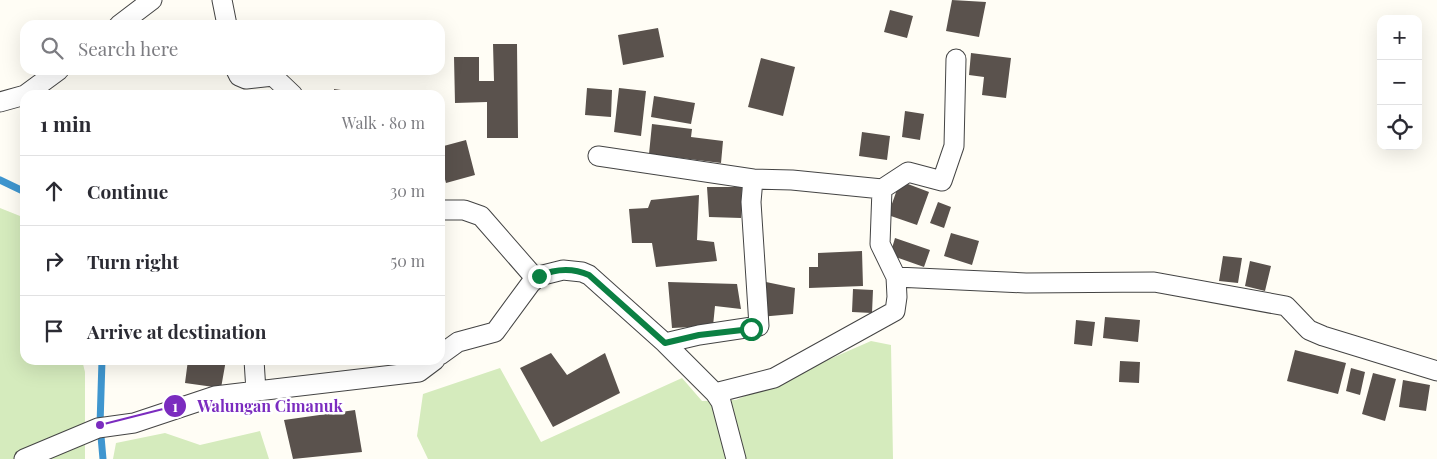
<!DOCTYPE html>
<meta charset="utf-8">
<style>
body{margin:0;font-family:"Playfair Display",serif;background:#f2f2f3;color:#2b2b33}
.controls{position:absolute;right:15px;top:15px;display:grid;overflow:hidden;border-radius:10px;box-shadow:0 5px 20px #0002}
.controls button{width:45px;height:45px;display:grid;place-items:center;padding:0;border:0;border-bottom:1px solid #e1e1e2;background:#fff;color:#2b2b33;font:25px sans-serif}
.stop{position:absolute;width:15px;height:15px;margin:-11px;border:4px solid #0b8043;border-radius:50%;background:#fff}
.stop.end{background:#0b8043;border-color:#fff;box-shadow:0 1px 5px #0008}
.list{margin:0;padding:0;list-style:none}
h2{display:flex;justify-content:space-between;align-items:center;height:65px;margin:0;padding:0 20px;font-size:21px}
h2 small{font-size:16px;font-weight:400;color:#7c7c81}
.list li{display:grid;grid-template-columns:32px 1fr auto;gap:15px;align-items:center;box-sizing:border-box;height:70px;padding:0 20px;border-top:1px solid #e1e1e2}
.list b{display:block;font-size:19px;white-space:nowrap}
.list em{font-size:16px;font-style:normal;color:#7c7c81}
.icon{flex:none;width:28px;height:28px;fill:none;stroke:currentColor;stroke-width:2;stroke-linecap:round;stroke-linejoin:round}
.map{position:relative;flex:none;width:1437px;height:459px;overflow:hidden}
.search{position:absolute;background:#fff;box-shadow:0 5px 20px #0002;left:20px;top:20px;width:425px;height:55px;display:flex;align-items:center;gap:12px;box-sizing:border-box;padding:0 18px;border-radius:15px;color:#7c7c81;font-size:19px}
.panel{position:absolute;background:#fff;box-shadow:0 5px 20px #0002;left:20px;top:90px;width:425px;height:275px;border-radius:15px}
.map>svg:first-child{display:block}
.green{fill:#d5ebbd}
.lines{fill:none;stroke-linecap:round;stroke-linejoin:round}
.stream{stroke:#3f96cf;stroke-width:7}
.building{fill:#5a524d}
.street-casing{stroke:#444;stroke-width:21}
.street{stroke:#fff;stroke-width:19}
.route{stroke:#0b8043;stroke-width:6}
.leader{fill:none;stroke:#7b2cbf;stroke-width:2}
.callout-dot{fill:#7b2cbf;stroke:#fff;stroke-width:2}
.mark-label{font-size:15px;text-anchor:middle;font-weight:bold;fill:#fff}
.callout-label{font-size:16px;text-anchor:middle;font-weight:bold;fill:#7b2cbf;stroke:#fff;stroke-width:5;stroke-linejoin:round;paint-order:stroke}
</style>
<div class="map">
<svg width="1437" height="459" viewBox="0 0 1437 459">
<rect width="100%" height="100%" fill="#fffdf5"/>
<path class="green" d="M0 208 25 218V360H82L85 372V459H0Z
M871 341 891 345 893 459H428L417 436 423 394 500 368 541 442 682 378 702 401 736 400Z
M260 431 269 459H113L116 443 165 433 200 445Z"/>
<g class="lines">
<path class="stream" d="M0 180 25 192
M102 360 100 425 103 459"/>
</g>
<path class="building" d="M952 0 986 2 979 37 946 31Z
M890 10 913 16 907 38 884 32Z
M658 28 664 57 623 65 618 35Z
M493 44H517L518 138H487V102L455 103 454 57H479V81H494Z
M971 53 1011 58 1006 98 982 95 984 77 969 75Z
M761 58 795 67 783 116 748 107Z
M587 88 612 90 611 117 585 115Z
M619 88 646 91 641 136 614 132Z
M334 89 355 92 354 95H334Z
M654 96 695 103 691 124 651 117Z
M905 111 924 114 920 140 902 137Z
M652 124 692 129 691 137 723 141 721 163 649 154Z
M862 132 890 136 887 160 859 156Z
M466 140 475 175 446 183 440 161V147Z
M900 181 929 192 917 225 888 215Z
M707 187H742L741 218 709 217Z
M699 195 697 240 714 242 717 261 656 267 652 243H632L629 209 648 208 651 200Z
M938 202 951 207 944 228 930 223Z
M951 233 979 241 972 265 944 256Z
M895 238 930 250 924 267 890 255Z
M862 251 863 286 809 288V267H818V253Z
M1223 256 1242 258 1238 283 1219 281Z
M1250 261 1271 266 1265 291 1245 286Z
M668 282 737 284 741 309 715 306 713 326 672 328Z
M766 282 795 288 793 314 758 317Z
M853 289 873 290 872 313 852 312Z
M1105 317 1140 320 1138 342 1103 338Z
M1076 320 1095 322 1092 346 1074 344Z
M1295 350 1346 363 1338 394 1287 381Z
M551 353 567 375 605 353 620 393 553 427 520 368Z
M188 360H226L221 388 185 383Z
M1120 361 1140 362 1139 383 1119 382Z
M1351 368 1365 372 1360 395 1346 391Z
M1373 373 1396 379 1385 421 1362 414Z
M1403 380 1430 385 1426 411 1399 407Z
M355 410 362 452 293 459 284 420Z"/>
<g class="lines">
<g class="street-casing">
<path id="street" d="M222 0 227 25
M119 25 152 0
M236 70 239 76 246 79 273 76 293 95
M0 102 25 95 59 70
M598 156 753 179
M882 189 880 244 896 277
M440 210H464L481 216 536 279
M665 343 699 335 759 326 751 202 753 179 792 180 882 189 908 172 942 181 954 146 956 59
M440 355 458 342 495 332 531 283 539 276 563 270 582 272 589 275 665 343 715 393 721 402 736 459
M254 360 256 391
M715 393 774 378 895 311 897 297 896 277 1026 283 1154 282 1286 306 1309 330 1323 336 1437 371
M24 459 98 428 134 423 215 396 419 372 435 360"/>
</g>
<use href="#street" class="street"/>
</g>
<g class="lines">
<path class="route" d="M539 276C555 269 573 268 589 275L665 343 699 335 751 329"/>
</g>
<path class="leader" d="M100 425L175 406"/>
<g class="callout-dot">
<circle cx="100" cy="425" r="5"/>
<circle cx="175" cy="406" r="12"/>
</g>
<g class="mark-label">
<text x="175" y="412">1</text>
</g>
<g class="callout-label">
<text x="270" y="412">Walungan Cimanuk</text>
</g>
</svg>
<div class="controls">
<button>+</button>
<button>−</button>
<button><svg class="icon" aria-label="locate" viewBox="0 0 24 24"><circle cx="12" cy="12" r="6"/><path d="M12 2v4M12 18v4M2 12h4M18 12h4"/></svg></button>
</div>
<div class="stop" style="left:751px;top:329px"></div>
<div class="stop end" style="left:539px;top:276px"></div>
<div class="search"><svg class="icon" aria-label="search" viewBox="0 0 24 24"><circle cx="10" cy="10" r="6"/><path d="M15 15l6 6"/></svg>Search here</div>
<section class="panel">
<h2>1 min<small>Walk · 80 m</small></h2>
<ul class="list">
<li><svg class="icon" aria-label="ahead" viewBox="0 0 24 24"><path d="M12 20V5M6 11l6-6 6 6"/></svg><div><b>Continue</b></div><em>30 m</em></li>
<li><svg class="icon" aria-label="right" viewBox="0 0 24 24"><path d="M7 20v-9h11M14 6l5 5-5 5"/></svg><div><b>Turn right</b></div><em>50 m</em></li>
<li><svg class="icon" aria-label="arrive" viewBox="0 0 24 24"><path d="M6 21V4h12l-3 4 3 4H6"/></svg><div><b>Arrive at destination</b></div></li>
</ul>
</section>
</div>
